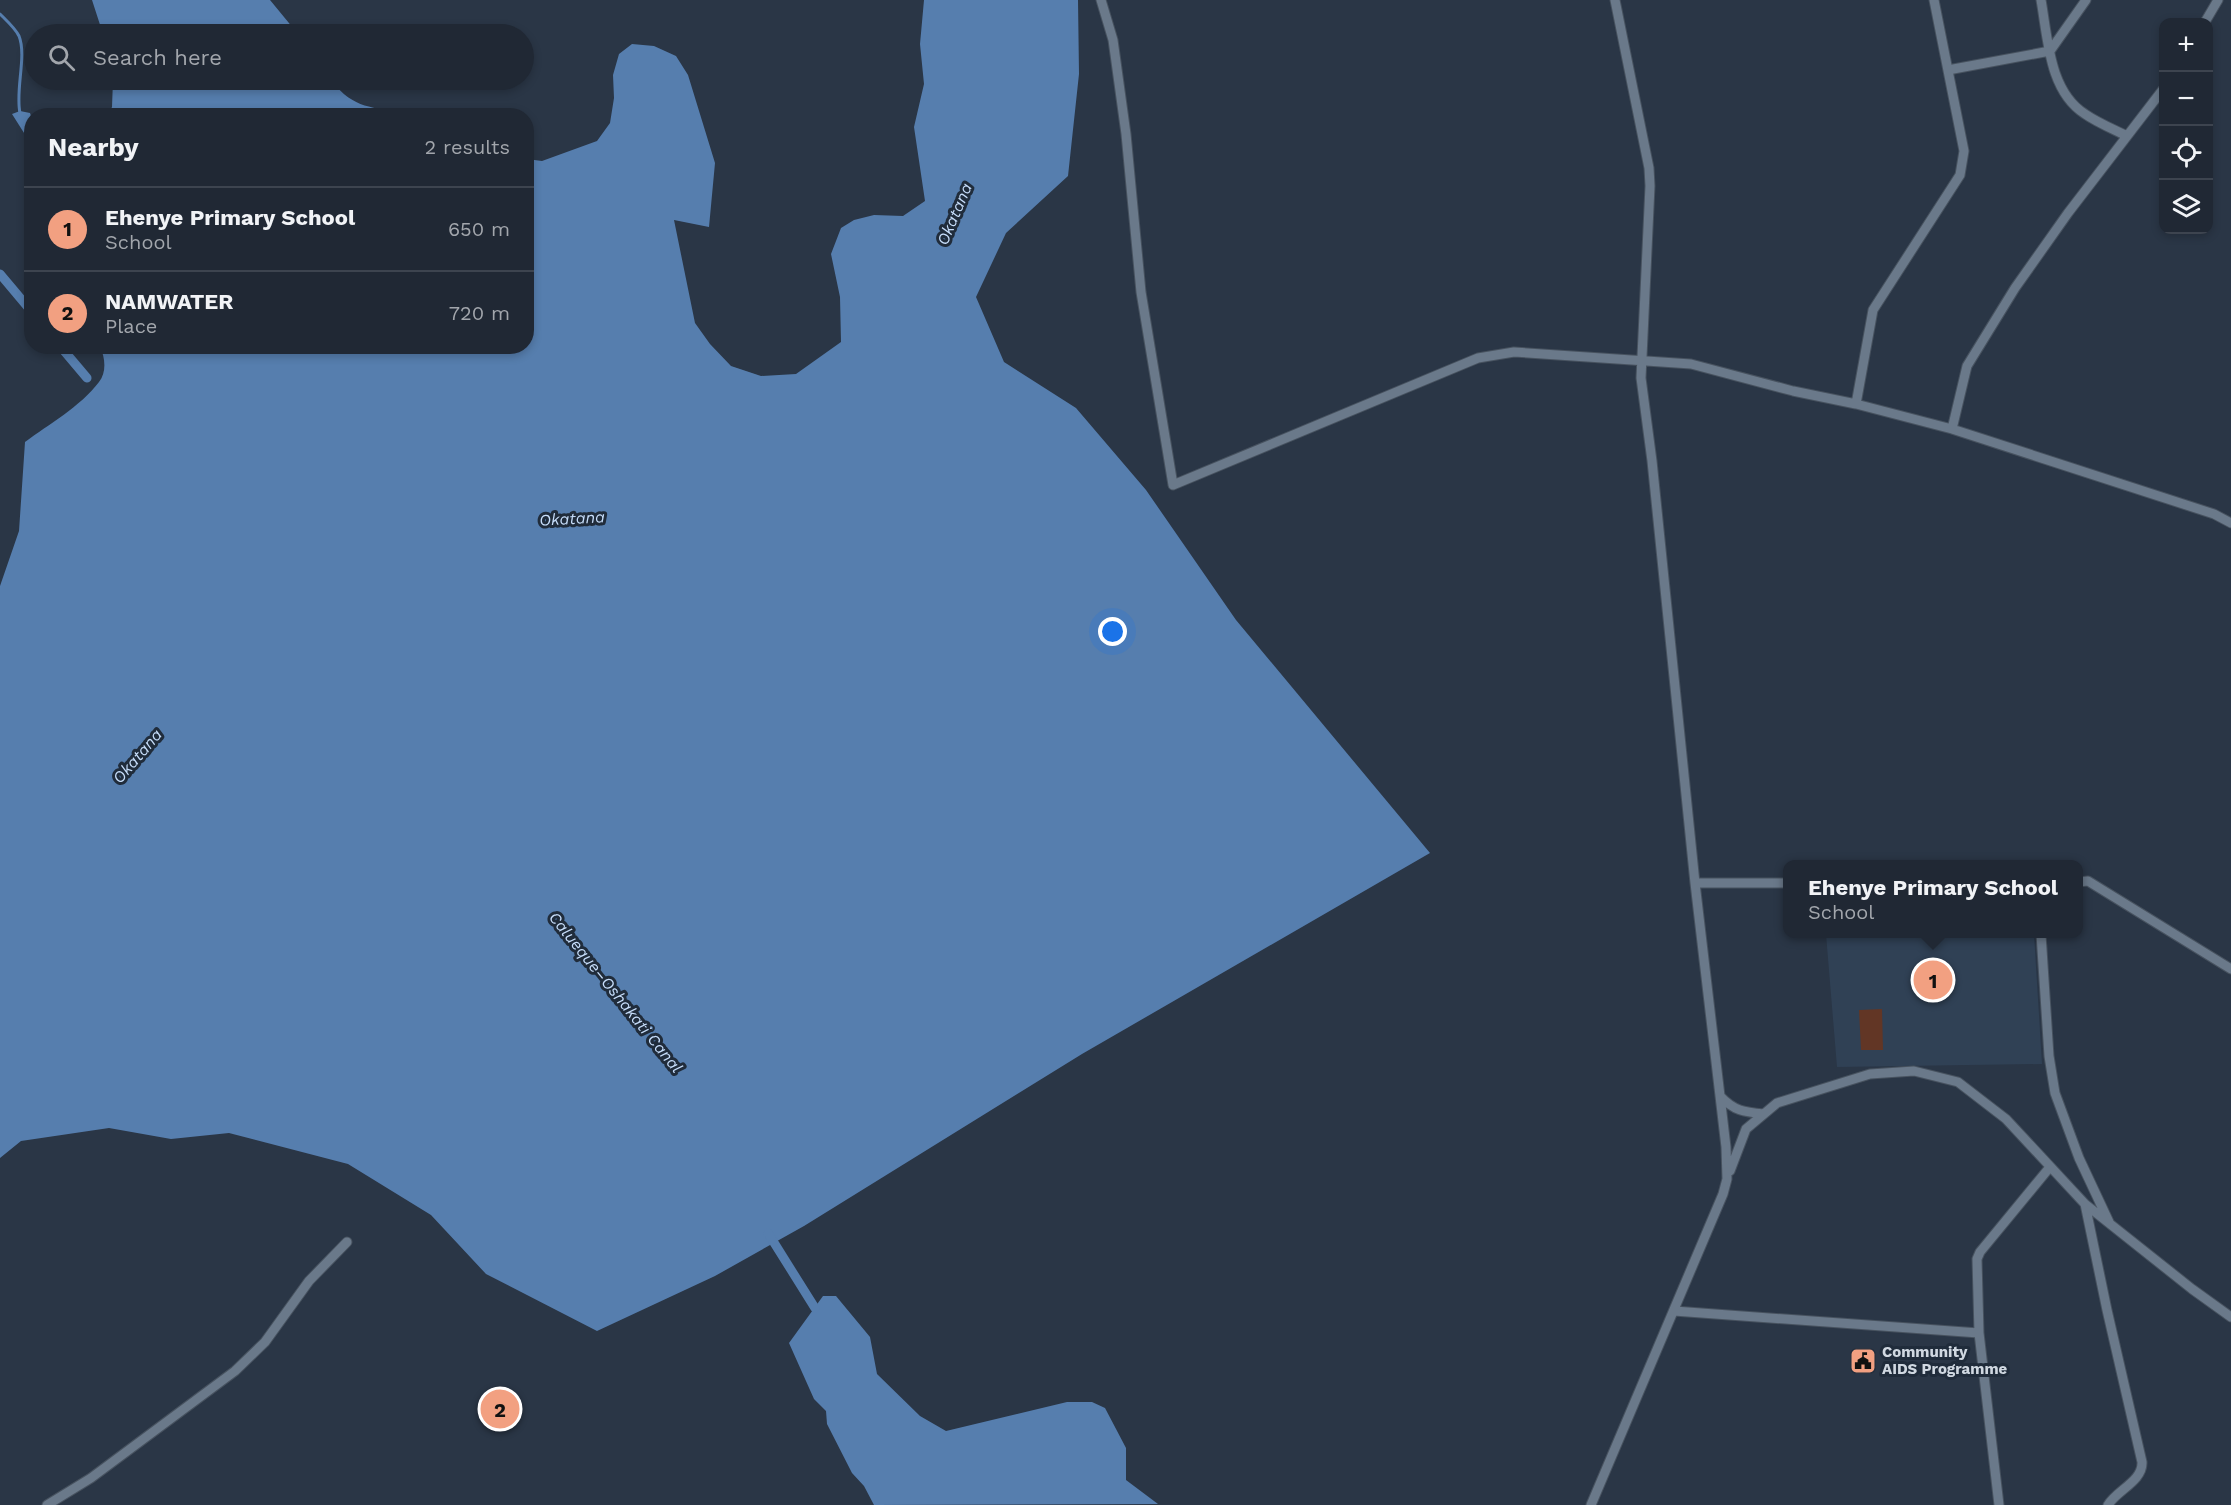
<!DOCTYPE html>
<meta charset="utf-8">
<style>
body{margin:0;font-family:"Work Sans",sans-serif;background:#28303c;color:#f1f3f6}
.controls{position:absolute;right:18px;top:18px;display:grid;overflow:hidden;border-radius:12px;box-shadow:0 3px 9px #0003}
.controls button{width:54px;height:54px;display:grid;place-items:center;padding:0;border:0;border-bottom:2px solid #3d444f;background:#202834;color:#f1f3f6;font:30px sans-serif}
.you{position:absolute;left:1113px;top:632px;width:21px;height:21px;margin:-15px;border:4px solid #fff;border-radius:50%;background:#1a73e8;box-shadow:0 0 0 9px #1a73e833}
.badge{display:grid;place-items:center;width:39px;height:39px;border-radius:50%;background:#f2a081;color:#111;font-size:20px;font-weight:700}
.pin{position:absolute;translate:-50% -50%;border:3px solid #fff;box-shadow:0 2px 6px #0006}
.popup{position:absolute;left:1783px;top:860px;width:300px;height:78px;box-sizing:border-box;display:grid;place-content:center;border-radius:12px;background:#202834;filter:drop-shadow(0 2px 4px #0005);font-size:20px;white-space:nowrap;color:#a2a6ac}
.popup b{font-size:22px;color:#f1f3f6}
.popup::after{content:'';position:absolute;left:50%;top:100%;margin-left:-12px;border:12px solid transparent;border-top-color:#202834}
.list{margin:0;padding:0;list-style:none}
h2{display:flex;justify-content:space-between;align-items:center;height:78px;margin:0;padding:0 24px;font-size:26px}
h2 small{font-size:20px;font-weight:400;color:#a2a6ac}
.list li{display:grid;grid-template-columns:39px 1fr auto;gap:18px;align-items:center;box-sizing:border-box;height:84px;padding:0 24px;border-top:2px solid #3d444f}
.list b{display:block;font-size:22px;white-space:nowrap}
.list p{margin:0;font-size:20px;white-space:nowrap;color:#a2a6ac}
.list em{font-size:20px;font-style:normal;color:#a2a6ac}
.icon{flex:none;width:33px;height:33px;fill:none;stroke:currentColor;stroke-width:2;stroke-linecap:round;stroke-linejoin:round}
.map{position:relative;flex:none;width:2231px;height:1505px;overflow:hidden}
.search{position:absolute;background:#202834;box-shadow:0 3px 9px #0003;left:24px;top:24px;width:510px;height:66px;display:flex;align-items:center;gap:15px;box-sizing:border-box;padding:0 21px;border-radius:33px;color:#a2a6ac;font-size:22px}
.panel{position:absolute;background:#202834;box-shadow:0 3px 9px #0003;left:24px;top:108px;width:510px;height:246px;border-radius:24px}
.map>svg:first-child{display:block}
.built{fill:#304155}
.green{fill:#623625}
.water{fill:#567eae}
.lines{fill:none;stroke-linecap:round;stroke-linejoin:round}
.stream{stroke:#567eae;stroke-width:3}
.canal{stroke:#567eae;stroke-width:9}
.minor-casing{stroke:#47525f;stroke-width:11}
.minor{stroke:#6a798a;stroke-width:9}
.labels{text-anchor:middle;stroke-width:6;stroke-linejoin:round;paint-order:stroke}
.poi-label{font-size:15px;font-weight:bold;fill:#d0d8e1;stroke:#202c3b;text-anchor:start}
.water-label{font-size:16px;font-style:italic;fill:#c7defb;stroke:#202c3b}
</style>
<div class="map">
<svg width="2231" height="1505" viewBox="0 0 2231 1505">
<rect width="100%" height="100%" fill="#2a3646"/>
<path class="built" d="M1826 934H2034L2042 1064 1837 1067Z"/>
<path class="green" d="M1882 1009 1883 1050H1861L1859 1010Z"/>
<path class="water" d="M92 0H270L298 34H103Z
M924 0H1078L1079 74 1068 176 1006 233 976 297 1004 362 1076 408 1146 490 1236 620 1430 853 1082 1054 804 1226 715 1276 597 1331 486 1274 431 1215 348 1164 229 1133 171 1139 109 1128 21 1141 0 1158V586L19 531 25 442C49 424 80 407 99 382 107 372 105 357 100 347L526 346 527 159 542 161 597 141 610 123 614 98 613 75 619 54 632 44 654 46 676 56 688 75 715 163 709 227 674 220 695 323 710 344 731 366 761 376 796 374 841 342 840 297 831 254 841 228 854 220 874 215 903 216 925 201 914 127 924 84 920 44Z
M113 80H331C355 111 372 105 405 115H108L112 107Z
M20 111 30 113 31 116V144L12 114Z
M823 1296H836L870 1337 877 1374 920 1416 946 1431 1067 1402H1092L1105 1408 1126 1448V1480L1158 1504 874 1505 864 1486 852 1473 827 1424 826 1411 814 1399 789 1343Z"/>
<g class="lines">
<path class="stream" d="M0 14C6 20 15 28 19 36 27 56 15 90 20 113"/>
<path class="canal" d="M0 274 32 312
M60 346 87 378
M768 1233 815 1308"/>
<g class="minor-casing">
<path id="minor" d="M1101 0 1113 40 1126 134 1141 292 1173 485 1478 358 1514 352 1691 364 1793 391 1856 404 1952 429 1967 366 2015 288 2068 213 2164 88
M2041 0C2048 39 2049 91 2085 114 2098 123 2113 129 2127 136
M2205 22 2218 0
M1948 70 2050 51 2086 0
M1856 404 1873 310 1960 175 1964 151 1934 0
M1952 429 2214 514 2231 523
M2078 882 2088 881 2231 969
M1695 883H1788
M2041 934 2049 1056 2055 1093 2079 1158 2109 1222
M1720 1096C1734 1111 1744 1112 1764 1114
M1730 1171 1746 1129 1777 1103 1870 1074 1914 1071 1958 1082 2006 1119 2085 1204 2192 1289 2231 1317
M2085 1204 2107 1310 2142 1462C2143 1481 2117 1490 2108 1505
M1674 1311 1979 1333
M47 1505 91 1478 235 1371 265 1342 309 1281 347 1242
M1591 1505 1723 1194 1727 1179 1726 1147 1695 883 1652 461 1641 378 1650 186 1649 168 1615 0
M1999 1505 1979 1333 1977 1259 1980 1252 2050 1167"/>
</g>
<use href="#minor" class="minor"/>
</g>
<defs>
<g id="civic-square" transform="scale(1.35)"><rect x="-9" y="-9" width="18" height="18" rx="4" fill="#f2a081" stroke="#202c3b"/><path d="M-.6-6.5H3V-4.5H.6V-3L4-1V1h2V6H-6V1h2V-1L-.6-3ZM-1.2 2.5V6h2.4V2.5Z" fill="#111"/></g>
</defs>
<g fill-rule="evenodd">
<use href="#civic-square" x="1863" y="1361"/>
</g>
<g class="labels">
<g class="poi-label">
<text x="1882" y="1357">Community<tspan x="1882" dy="17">AIDS Programme</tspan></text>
</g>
<g class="water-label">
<text transform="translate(954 214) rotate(-67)" y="6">Okatana</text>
<text transform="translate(572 518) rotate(-3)" y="6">Okatana</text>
<text transform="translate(137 756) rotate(-49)" y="6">Okatana</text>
<text transform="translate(616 992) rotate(51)" y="6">Calueque–Oshakati Canal</text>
</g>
</g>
</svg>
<div class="controls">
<button>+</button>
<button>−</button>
<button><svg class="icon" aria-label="locate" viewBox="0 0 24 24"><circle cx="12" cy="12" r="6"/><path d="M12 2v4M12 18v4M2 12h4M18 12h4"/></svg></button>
<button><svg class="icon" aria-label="layers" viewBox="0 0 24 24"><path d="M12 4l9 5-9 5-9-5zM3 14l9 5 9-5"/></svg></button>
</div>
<div class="you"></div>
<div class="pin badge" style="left:1933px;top:980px">1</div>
<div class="popup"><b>Ehenye Primary School</b>School</div>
<div class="pin badge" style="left:500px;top:1409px">2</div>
<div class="search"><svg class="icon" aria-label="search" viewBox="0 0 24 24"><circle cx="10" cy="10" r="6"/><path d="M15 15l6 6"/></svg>Search here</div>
<section class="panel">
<h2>Nearby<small>2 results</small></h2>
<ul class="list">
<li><span class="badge">1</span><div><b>Ehenye Primary School</b><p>School</p></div><em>650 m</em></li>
<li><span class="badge">2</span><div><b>NAMWATER</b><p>Place</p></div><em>720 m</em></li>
</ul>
</section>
</div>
